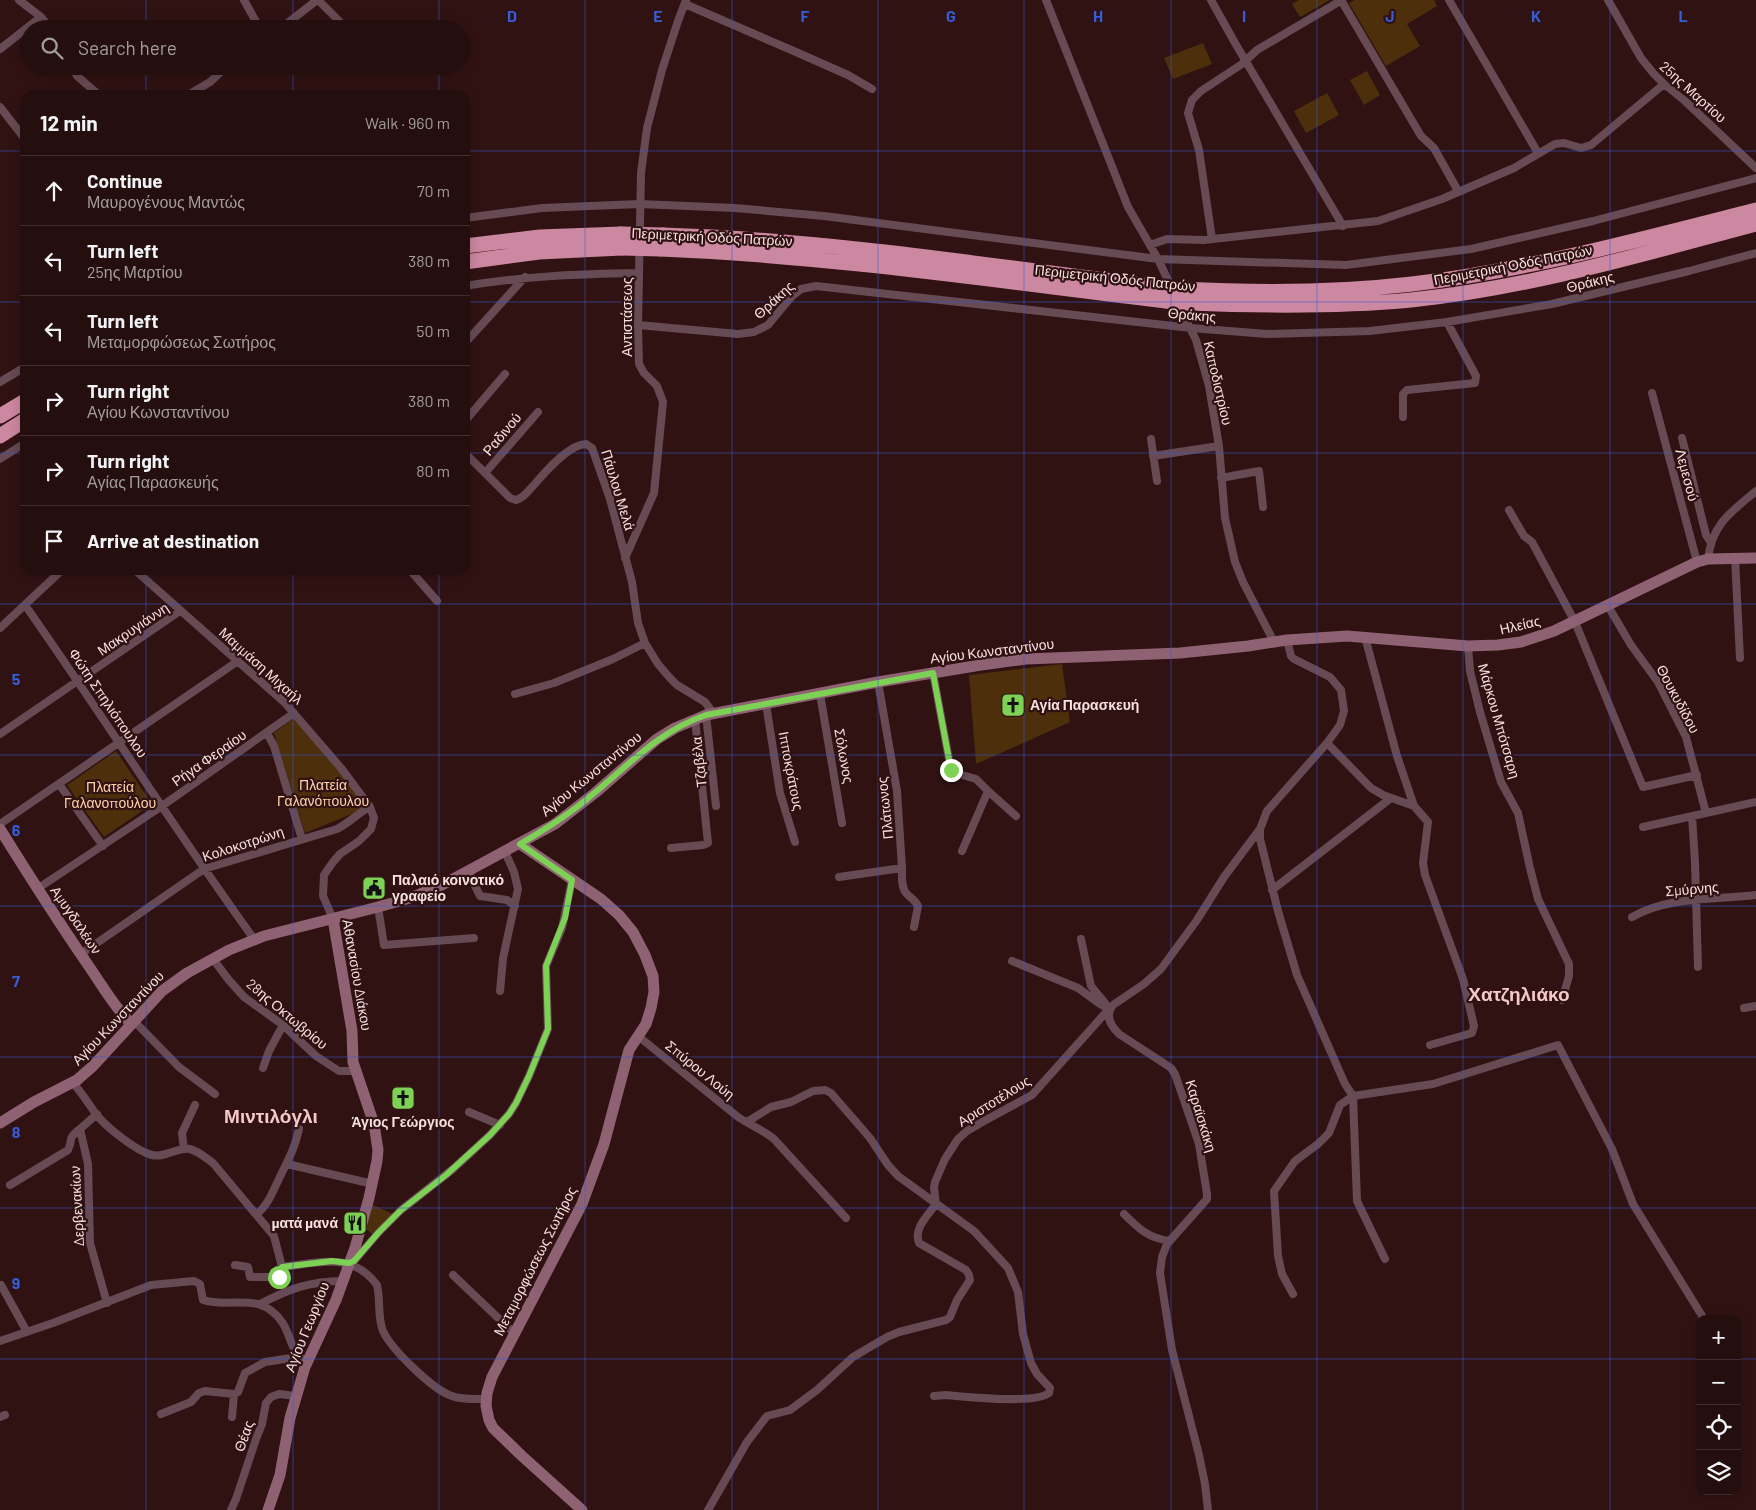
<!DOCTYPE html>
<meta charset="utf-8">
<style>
body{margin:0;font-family:Barlow,sans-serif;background:#2d1717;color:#f1f3f6}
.controls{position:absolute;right:15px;bottom:15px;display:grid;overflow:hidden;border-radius:10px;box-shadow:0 2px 12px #0003}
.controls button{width:45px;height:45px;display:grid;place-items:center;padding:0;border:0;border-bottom:1px solid #422e2e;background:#250e0e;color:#f1f3f6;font:25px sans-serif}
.stop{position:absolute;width:15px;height:15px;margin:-11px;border:4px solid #7dd154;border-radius:50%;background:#fff}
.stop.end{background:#7dd154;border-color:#fff;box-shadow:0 1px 5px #0008}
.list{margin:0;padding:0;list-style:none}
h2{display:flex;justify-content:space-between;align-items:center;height:65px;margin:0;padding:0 20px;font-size:21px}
h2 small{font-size:16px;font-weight:400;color:#a39c9e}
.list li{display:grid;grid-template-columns:32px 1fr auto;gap:15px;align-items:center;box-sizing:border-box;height:70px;padding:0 20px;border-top:1px solid #422e2e}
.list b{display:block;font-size:19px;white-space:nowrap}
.list p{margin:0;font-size:16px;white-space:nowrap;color:#a39c9e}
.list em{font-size:16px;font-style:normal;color:#a39c9e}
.icon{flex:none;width:28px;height:28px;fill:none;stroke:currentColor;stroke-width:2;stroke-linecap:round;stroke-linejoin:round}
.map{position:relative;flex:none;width:1756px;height:1510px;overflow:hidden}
.search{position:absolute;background:#250e0e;box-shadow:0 2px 12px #0003;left:20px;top:20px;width:450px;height:55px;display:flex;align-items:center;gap:12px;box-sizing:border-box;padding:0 18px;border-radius:28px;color:#a39c9e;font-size:19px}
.panel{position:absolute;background:#250e0e;box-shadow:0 2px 12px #0003;left:20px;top:90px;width:450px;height:485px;border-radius:15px}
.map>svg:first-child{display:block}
.green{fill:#4d2f0b}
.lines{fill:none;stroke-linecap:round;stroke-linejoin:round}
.street{stroke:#664a54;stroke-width:8}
.secondary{stroke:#8f6273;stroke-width:11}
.highway{stroke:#cc87a1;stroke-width:15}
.highway-bridge{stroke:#cc87a1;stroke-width:15}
.route{stroke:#7dd154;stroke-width:6}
.grid{fill:none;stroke:#335dd9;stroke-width:1;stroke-opacity:0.55}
.labels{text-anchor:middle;stroke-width:4.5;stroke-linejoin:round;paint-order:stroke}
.street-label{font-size:14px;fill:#f8e1e1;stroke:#311213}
.poi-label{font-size:14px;font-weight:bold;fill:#f8e1e1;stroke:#311213;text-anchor:start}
.park-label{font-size:14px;fill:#fed3aa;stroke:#311213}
.district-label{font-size:19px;font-weight:bold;fill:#f5c9c9;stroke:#311213}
.grid-label{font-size:16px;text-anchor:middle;font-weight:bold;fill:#335dd9;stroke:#311213;stroke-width:4.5;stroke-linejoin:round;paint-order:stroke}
</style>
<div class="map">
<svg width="1756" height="1510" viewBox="0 0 1756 1510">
<rect width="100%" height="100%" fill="#311213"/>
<path class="green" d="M1299 0H1330L1300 17 1292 4Z
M1355 0H1434L1437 6 1407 24 1420 46 1386 66 1349 3Z
M1203 43 1212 64 1173 79 1164 58Z
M1367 71 1380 95 1364 105 1350 80Z
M1327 93 1339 115 1306 133 1294 111Z
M1062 664 1070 722 976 764 969 675Z
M294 718 369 807 305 833 274 733Z
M116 751 152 804 104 837 67 785Z
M371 1204 393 1214 374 1235 364 1228Z"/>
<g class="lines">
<path class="street" d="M19 0 41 17 51 29
M244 0 260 29
M318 0 347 29
M1046 0 1128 207 1158 259 1172 289
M1211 0 1235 43 1343 226
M1341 0 1421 136 1434 148 1458 191
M1449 0 1538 153
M1608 0 1641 58 1654 74 1664 84 1685 101 1756 168
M685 4 796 52 848 75 872 89
M280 29 317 0
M0 49 41 17
M72 66 77 76 99 95
M188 95 210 82 227 66
M0 107 25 139
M465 218 542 208 639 204 735 208 824 216 1158 259 1346 265 1471 249 1593 221 1756 178
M1212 239 1199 150 1188 113 1192 100 1201 91 1242 64 1257 50 1342 0
M1150 245 1167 239 1204 240 1378 221 1442 199 1514 168 1555 144 1564 143 1581 148 1591 145 1664 84
M465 286C523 276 580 274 639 273
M1177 302 1196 340 1209 386 1219 446 1225 518 1235 562 1243 582 1274 642
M638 325 738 334 754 332 768 325 792 296 801 289 816 286 1191 328 1267 334 1370 331 1447 322 1552 304 1689 271 1756 253
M465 343 525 277
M0 382 25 367
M1652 393 1697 562
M1403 417V394L1407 390 1475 383 1476 376 1447 322
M465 421 505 374
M1682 438 1706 535 1711 543
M1151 439 1157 481
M465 453 510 498 516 500C524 498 528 491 534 485 545 472 568 445 586 444L592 448 610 499 632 582 638 623 645 643 658 664 670 678 677 685 705 702 714 714
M1153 456 1219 446
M0 459 25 443
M485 473 538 412
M1221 478 1259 471 1263 507
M1509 510 1524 536 1532 542 1575 622 1643 787 1697 775
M1735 557 1740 658
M625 558 654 493 663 402 657 386 644 373 639 364 638 325 641 173 647 128 662 70 678 21 686 0
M1708 559C1712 524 1731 512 1756 491
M135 570 285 703 341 768 370 807 374 818 371 829 359 841 340 854 333 862 324 875 323 896 333 919
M410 570 437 601
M25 605C103 716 175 830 254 939
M1608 606 1631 645 1658 682 1686 737 1706 813
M0 628 62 570
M1365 637 1397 756 1414 806 1428 822 1423 863 1425 875 1463 979 1474 1026 1472 1033 1430 1045
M1287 640 1291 656 1294 659 1330 677 1341 690 1344 711 1340 725 1327 743 1267 811 1260 829V839L1278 911 1297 975 1345 1084 1353 1096 1357 1201 1385 1259
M1468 646 1470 671 1480 712 1501 782 1518 813 1530 868 1538 899 1569 964V976L1562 1000
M933 673 951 770 955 773 976 779 988 791 962 851
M515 694 554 683 613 659 645 643
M820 694 842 823
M766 704 780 793 795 842
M706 715 716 806
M267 733 274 746 302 839
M0 734 180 611
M1327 743 1371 788 1383 795 1414 806
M59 784 103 846
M988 791 1016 816
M1692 816 1695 862 1698 967
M0 824 238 661
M1643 827 1756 802
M671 848 703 845 708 843 695 719
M902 868C902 876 901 887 906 893 910 898 915 899 918 906L914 927
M468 871 480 896 507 900 515 906
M839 877 902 868 897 791 878 682
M37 889 162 806 294 713
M1272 890 1391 798
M378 907 384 945 474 938
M1632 917C1669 896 1714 900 1756 895
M1081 939 1091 986 1105 1003
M81 954 204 869 337 829C349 823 358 813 370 807
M213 959 228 979 244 997 283 1025 316 1056 339 1071H355
M1012 961 1078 988 1100 1004 1109 1009
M500 991 503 958 518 889 514 872 505 852
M1744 1008 1756 1006
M134 1021 179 1067 215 1094
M638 1036 738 1117C750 1125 763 1130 774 1139L846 1218
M263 1068 269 1051 283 1025
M73 1083C82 1093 88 1103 96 1114 106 1127 136 1151 152 1155 166 1158 177 1147 190 1149 198 1151 206 1158 213 1163L274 1236 282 1267
M469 1112 500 1125
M97 1114 80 1129 88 1164 90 1243 107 1303
M747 1122 771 1107 791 1102 813 1091 825 1090 831 1093 870 1138 888 1165 898 1176 974 1231 1008 1268 1018 1292 1023 1334 1031 1363 1037 1374 1050 1388 1049 1393C1036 1404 965 1397 946 1395L934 1396
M184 1149 182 1133 195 1105
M287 1164 373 1184
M10 1185 68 1150C74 1138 66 1140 80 1129
M936 1204 934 1188 935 1182 945 1159 958 1139 967 1131 984 1121 1032 1095 1109 1009
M257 1214C268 1205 272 1193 278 1181 287 1161 294 1152 299 1129
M1124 1214C1139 1229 1148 1238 1170 1241
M351 1262 354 1261 379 1232 401 1210 453 1169 490 1135 509 1114 516 1103 529 1076 548 1029 546 966 562 928 572 880
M235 1265 248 1267 250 1277H279L281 1276 282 1267C318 1263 352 1251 377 1285 381 1301 377 1316 383 1331 391 1349 433 1390 452 1396 462 1400 475 1399 486 1399
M453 1275 514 1333
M1 1285 27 1332
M1293 1294 1282 1274 1278 1256 1274 1191 1295 1161 1318 1144 1329 1133 1340 1105 1353 1096 1433 1084 1558 1045 1612 1149 1633 1204 1704 1319
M260 1304C289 1289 310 1281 343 1281
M0 1341 53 1323 151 1285 194 1281 200 1284 203 1300C231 1309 260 1290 282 1322 289 1332 291 1346 298 1357L308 1361
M161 1414 191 1402 199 1393 205 1391 234 1394
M0 1417 5 1415
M232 1417 234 1394 238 1392 245 1373 265 1362 298 1357
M231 1510 236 1499 256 1439 262 1424 266 1403 271 1397 279 1394 296 1396
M708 1510 747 1442 767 1416 790 1410 817 1390 853 1357 887 1337 899 1332 946 1320 950 1317 957 1300 970 1280 969 1275 966 1270 919 1243C913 1229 928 1215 936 1204
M1208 1510 1205 1484 1199 1455 1172 1350 1160 1273 1162 1257 1167 1244 1207 1199V1194L1199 1144 1175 1074 1171 1068 1165 1064 1119 1034C1111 1026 1104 1015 1113 1005L1144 984 1161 969 1197 920 1224 877 1260 829"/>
<path class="secondary" d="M0 829C28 874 56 918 86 962 102 985 112 1004 131 1024
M520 844 601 899 619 915 633 932 645 955 653 976 654 992 651 1008 646 1024 629 1050 604 1144 582 1204 492 1377 487 1393 486 1406 489 1420 493 1428 522 1456 582 1510
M0 1123 34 1102 77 1080 93 1066 162 991 187 973 229 950 264 936 378 907 410 898 442 885 555 824 595 793 657 739 675 728 706 715 878 682 981 665 1026 659 1180 653 1248 646 1287 640 1347 636 1468 646 1498 645 1521 642 1554 631 1697 562 1708 559 1756 558
M268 1510 280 1475 290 1418 305 1367 336 1300 355 1248 369 1198 377 1161 378 1150 374 1124 353 1062 352 1031 333 919"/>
<path class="highway" d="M663 235C828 240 993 266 1157 287
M465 246 540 237 621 234
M661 249C830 256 998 281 1166 301
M465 262 539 252 622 248
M1181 289C1257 293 1335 293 1412 284 1528 270 1642 239 1756 210
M1188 303C1262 306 1337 307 1411 300 1528 288 1643 254 1756 224
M0 416 25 401
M0 436 25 420"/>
<path class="highway-bridge" d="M621 234 663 235
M622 248 661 249
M1157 287 1181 289
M1166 301 1188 303"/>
</g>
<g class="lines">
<path class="route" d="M279 1277 281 1276 282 1267 332 1261 349 1263 354 1261 379 1232 401 1210 446 1175 490 1135 509 1114 516 1103 529 1076 548 1029 546 966 565 918 572 880 520 844C546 829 570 814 593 794 630 764 659 731 706 715L933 673 951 770"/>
</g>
<path class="grid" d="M146 0V29M293 0V29M439 0V29M585 0V1510M732 0V1510M878 0V1510M1024 0V1510M1171 0V1510M1317 0V1510M1463 0V1510M1610 0V1510M146 66V95M293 66V95M439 66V95M0 151H25M465 151H1756M0 302H25M465 302H1756M0 453H25M465 453H1756M146 570V1510M293 570V1510M439 570V1510M0 604H1756M0 755H1756M0 906H1756M0 1057H1756M0 1208H1756M0 1359H1700M1737 1359H1756"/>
<defs>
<g id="church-square" transform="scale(1.25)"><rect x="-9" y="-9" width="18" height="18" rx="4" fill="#7dd154" stroke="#311213"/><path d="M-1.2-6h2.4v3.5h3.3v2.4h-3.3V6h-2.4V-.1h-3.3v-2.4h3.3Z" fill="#111"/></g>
<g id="civic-square" transform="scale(1.25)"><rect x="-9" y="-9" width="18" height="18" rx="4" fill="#7dd154" stroke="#311213"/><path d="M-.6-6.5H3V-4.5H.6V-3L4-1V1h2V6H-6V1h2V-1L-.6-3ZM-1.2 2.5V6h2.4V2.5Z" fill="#111"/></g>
<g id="restaurant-square" transform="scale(1.25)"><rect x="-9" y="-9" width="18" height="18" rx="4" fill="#7dd154" stroke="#311213"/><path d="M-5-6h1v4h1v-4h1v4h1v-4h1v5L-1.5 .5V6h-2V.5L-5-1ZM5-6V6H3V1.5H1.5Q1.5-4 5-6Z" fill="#111"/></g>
</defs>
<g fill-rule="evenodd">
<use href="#church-square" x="1013" y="705"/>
<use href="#civic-square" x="374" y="888"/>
<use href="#church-square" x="403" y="1098"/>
<use href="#restaurant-square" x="355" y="1223"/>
</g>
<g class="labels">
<g class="street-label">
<text transform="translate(1693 92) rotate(42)" y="5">25ης Μαρτίου</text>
<text transform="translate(712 237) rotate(3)" y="5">Περιμετρική Οδός Πατρών</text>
<text transform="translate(1513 265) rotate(-11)" y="5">Περιμετρική Οδός Πατρών</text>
<text transform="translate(1115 278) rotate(6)" y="5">Περιμετρική Οδός Πατρών</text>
<text transform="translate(1590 282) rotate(-14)" y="5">Θράκης</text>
<text transform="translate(774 300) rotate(-42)" y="5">Θράκης</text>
<text transform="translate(1192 315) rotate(5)" y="5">Θράκης</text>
<text transform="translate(627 317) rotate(-90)" y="5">Αντιστάσεως</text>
<text transform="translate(1218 383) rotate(77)" y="5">Καποδιστρίου</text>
<text transform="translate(502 434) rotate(-50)" y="5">Ραδινού</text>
<text transform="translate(1687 475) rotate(75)" y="5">Λεμεσού</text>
<text transform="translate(618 490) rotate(73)" y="5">Πάυλου Μελά</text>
<text transform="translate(1520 625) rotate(-13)" y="5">Ηλείας</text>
<text transform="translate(133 629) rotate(-34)" y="5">Μακρυγιάννη</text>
<text transform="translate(992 651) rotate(-7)" y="5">Αγίου Κωνσταντίνου</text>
<text transform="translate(261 666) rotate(42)" y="5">Μαμμάση Μιχαήλ</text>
<text transform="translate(1678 699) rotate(62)" y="5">Θουκυδίδου</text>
<text transform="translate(108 703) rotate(56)" y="5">Φώτη Σπηλιόπουλου</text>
<text transform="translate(1499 721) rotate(74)" y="5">Μάρκου Μπότσαρη</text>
<text transform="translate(844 756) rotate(80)" y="5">Σόλωνος</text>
<text transform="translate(209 758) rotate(-35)" y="5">Ρήγα Φεραίου</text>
<text transform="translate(699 762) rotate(-96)" y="5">Τζαβέλα</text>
<text transform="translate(791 771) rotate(79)" y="5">Ιπποκράτους</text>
<text transform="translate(591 774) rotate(-39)" y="5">Αγίου Κωνσταντίνου</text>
<text transform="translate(885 808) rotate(-96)" y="5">Πλάτωνος</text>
<text transform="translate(243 844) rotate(-18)" y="5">Κολοκοτρώνη</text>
<text transform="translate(1692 889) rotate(-5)" y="5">Σμύρνης</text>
<text transform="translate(76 920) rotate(56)" y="5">Αμυγδαλέων</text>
<text transform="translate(357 975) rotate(80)" y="5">Αθανασίου Διάκου</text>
<text transform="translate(287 1014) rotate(40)" y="5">28ης Οκτωβρίου</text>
<text transform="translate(118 1018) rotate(-46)" y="5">Αγίου Κωνσταντίνου</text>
<text transform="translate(700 1070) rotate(39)" y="5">Σπύρου Λούη</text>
<text transform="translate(994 1101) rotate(-32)" y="5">Αριστοτέλους</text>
<text transform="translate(1201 1116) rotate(73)" y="5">Καραϊσκάκη</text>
<text transform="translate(77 1206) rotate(-93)" y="5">Δερβενακίων</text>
<text transform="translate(535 1261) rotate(-63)" y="5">Μεταμορφώσεως Σωτήρος</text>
<text transform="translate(307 1327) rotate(-68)" y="5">Αγίου Γεωργίου</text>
<text transform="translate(244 1436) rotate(-70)" y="5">Θέας</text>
</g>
<g class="poi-label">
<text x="1030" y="710">Αγία Παρασκευή</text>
<text x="392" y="885">Παλαιό κοινοτικό<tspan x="392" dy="16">γραφείο</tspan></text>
<text x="403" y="1127" text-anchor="middle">Άγιος Γεώργιος</text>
<text x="338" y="1228" text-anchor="end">ματά μανά</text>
</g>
<g class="park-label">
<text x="323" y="790">Πλατεία<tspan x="323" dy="16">Γαλανόπουλου</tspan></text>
<text x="110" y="792">Πλατεία<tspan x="110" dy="16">Γαλανοπούλου</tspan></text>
</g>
<g class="district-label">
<text x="1519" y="1001">Χατζηλιάκο</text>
<text x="271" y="1123">Μιντιλόγλι</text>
</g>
</g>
<g class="grid-label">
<text x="512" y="22">D</text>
<text x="658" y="22">E</text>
<text x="805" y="22">F</text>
<text x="951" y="22">G</text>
<text x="1098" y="22">H</text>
<text x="1244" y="22">I</text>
<text x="1390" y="22">J</text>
<text x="1536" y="22">K</text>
<text x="1683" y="22">L</text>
<text x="16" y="685">5</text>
<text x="16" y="836">6</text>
<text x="16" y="987">7</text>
<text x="16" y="1138">8</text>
<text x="16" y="1289">9</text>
</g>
</svg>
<div class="controls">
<button>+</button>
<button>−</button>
<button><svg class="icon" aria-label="locate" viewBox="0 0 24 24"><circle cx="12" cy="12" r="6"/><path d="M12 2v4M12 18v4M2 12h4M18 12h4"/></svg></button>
<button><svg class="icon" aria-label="layers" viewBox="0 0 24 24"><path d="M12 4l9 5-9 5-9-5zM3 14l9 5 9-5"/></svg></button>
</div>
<div class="stop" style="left:279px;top:1277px"></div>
<div class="stop end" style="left:951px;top:770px"></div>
<div class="search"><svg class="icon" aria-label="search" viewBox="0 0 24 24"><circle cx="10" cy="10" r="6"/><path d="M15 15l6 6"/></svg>Search here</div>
<section class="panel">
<h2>12 min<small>Walk · 960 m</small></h2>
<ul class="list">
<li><svg class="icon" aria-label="ahead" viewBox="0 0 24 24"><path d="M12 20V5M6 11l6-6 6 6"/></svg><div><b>Continue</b><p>Μαυρογένους Μαντώς</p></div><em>70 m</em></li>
<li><svg class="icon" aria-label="left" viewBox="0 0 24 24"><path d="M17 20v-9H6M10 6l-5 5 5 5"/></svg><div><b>Turn left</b><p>25ης Μαρτίου</p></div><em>380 m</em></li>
<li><svg class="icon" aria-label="left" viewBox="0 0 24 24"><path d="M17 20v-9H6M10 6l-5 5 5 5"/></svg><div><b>Turn left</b><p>Μεταμορφώσεως Σωτήρος</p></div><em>50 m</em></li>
<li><svg class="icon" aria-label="right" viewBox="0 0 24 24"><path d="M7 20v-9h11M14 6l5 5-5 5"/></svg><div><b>Turn right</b><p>Αγίου Κωνσταντίνου</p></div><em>380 m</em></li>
<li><svg class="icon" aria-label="right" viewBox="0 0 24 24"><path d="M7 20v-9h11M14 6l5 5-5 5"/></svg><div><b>Turn right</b><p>Αγίας Παρασκευής</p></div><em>80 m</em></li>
<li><svg class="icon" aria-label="arrive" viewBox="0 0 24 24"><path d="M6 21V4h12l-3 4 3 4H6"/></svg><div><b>Arrive at destination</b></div></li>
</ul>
</section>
</div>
